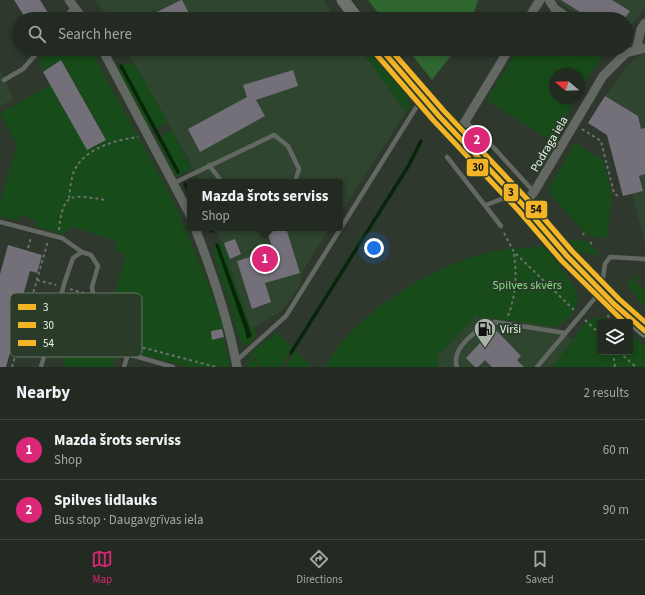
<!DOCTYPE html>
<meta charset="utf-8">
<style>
body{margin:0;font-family:"Source Sans 3",sans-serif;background:#2a322a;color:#f1f3f6}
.controls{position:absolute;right:12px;bottom:12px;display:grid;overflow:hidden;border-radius:4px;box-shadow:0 2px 6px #0003}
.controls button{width:36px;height:36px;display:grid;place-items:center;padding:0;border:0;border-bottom:1px solid #3f4640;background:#222a22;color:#f1f3f6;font:20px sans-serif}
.compass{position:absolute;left:549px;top:68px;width:36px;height:36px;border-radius:50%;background:#222a22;box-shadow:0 2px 6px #0003;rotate:289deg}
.you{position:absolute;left:374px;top:248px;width:14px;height:14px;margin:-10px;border:3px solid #fff;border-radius:50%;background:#1a73e8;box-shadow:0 0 0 6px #1a73e833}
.badge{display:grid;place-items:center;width:26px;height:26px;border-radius:50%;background:#db2777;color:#fff;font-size:13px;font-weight:700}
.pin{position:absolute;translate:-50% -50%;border:2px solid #fff;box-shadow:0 1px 4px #0006}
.popup{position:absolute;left:187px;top:179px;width:156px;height:52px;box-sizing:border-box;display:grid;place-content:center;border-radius:4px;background:#222a22;filter:drop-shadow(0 1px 3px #0005);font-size:13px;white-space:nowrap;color:#a2a7a5}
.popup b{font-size:15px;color:#f1f3f6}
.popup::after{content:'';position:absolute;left:50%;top:100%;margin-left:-8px;border:8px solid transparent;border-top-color:#222a22}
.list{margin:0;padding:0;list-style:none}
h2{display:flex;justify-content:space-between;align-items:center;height:52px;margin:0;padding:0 16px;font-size:17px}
h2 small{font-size:13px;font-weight:400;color:#a2a7a5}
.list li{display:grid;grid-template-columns:26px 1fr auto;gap:12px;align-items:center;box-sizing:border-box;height:60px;padding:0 16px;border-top:1px solid #3f4640}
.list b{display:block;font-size:15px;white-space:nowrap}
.list p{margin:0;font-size:13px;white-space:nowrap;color:#a2a7a5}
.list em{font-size:13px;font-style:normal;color:#a2a7a5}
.icon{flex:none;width:22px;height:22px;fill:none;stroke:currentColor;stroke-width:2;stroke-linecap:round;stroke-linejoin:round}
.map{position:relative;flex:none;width:645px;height:367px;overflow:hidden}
.search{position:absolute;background:#222a22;box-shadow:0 2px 6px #0003;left:12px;right:12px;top:12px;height:44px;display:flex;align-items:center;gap:10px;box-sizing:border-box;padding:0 14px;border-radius:22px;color:#a2a7a5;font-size:15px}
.sheet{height:172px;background:#222a22}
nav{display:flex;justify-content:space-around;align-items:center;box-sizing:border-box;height:56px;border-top:1px solid #3f4640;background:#222a22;font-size:11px;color:#a2a7a5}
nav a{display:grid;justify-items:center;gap:2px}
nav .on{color:#db2777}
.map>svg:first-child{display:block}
.built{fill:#30452f}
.green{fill:#174b19}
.forest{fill:#306730}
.water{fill:#072609}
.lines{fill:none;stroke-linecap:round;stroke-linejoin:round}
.stream{stroke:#072609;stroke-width:3.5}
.building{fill:#737079}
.path{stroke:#6c716c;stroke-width:2;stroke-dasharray:3 3;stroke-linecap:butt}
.lane{stroke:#646863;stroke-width:4.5}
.street{stroke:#646863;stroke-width:9}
.secondary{stroke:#6d726d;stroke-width:13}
.bus-1-casing{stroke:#2a3c29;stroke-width:8}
.bus-2-casing{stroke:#2a3c29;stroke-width:8}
.bus-3-casing{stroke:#2a3c29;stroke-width:8}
.bus-1{stroke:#f4b427;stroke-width:5}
.bus-2{stroke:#f4b427;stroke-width:5}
.bus-3{stroke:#f4b427;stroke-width:5}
.labels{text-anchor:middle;stroke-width:4;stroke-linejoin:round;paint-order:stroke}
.street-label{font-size:12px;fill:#ecf7eb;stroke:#2a3c29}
.park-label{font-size:12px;fill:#88dc86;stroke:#2a3c29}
.poi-label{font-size:12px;fill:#ecf7eb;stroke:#2a3c29;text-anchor:start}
.key{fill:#2a3c29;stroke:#647463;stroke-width:1}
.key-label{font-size:11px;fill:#ecf7eb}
.line-badge{stroke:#2a3c29;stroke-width:1.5}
.pale-badge-label{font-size:11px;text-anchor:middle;font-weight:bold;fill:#111}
</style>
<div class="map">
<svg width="645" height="367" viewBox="0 0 645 367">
<rect width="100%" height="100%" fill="#2e382d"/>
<path class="built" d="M96 0H323L337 19H109Z
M555 0H645V8L626 32V19H585Z
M126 49H360L406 112 340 214V182H198L188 158Z
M645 51V243L632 194 623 196 607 135 588 123 605 96 628 65Z
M0 71 14 99 0 106Z
M216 228H330L302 272 300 285 282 311 251 329Z
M476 316 557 327 572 340 553 367H440L438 365V355Z"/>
<path class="green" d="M57 49H90L175 204 211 291 224 328 211 331 213 340 223 338 230 365 226 367H187L136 353 122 320 110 308 126 255 115 251 117 241 72 227 63 234 35 226 36 220 20 215 18 221 0 216V203L17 145 0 113 51 85 87 150 106 140 62 60 43 72 39 63 41 55Z
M360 49H369L408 98 410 107 406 112Z
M518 49H606L579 93V74H555V98H576L550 140 486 100Z
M127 62 135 65 168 122 155 130 150 129 118 69Z
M172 130 192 168 180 175H175L157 139Z
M575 143 603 160 612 196 607 238 587 235 551 195 550 186Z
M566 240 588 241 601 256 577 252Z
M222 242 251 328 254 327 256 335C253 341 250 345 243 345 237 337 237 327 234 318 227 294 217 271 213 246L215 244 245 330 247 339 252 336 218 243Z
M547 246C551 252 554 259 558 265 567 278 584 291 575 309 572 316 563 321 557 327L476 316 438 355V365L440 367H325C330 359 335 349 342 342 374 305 423 274 469 258 494 249 521 248 547 246Z
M636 274 639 277 635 282 645 291V307L639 301 627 284Z
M597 317 607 318 616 322H600V352H630V334L645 346V367H553L586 321Z
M86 328 107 334 117 352 113 367H66L62 359 68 339Z
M278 332 292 348 281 367H259L254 355 252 356 257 367H247L252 351Z
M295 351 312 367H285Z"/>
<path class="forest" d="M368 0H478L472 19H383Z
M407 49H456L432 80Z"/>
<path class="water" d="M218 243 252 336 247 339 245 330 215 244Z"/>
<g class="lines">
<path class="stream" d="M121 66 178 172
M185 184 190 194
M209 228 211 231
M291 353 409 165 421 141"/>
</g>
<path class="building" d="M14 0H40L52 19H26Z
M181 0H182L192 19H143Z
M561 0H612L630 11 624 19H591Z
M61 60 106 140 87 150 43 72Z
M293 70 298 86 256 100 265 116 200 152 188 129 247 97 243 85Z
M605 96 638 116 641 129 645 128V174L639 176 643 191 623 196 607 135 588 123Z
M278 228H286L300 273 265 283 271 302 252 309 237 261 273 250 267 231Z
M235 239 241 254 230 259 224 243Z
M8 245 42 255 37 273 30 271 20 306 23 307 6 367H0V274Z
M494 328 521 356 517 360 524 367H492L485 360 478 367H475L466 358Z
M222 329 224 337 212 340 211 331Z"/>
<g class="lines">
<path class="path" d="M582 129 601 141 614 193 619 197
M69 198C70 190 71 179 74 171 85 148 115 140 138 137
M59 230C63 190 72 195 106 200
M504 233 514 252 574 310
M583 233 584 235
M590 242 592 244
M28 248 31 237
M37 280 56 285
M70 289 86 294
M102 299C125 306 132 326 141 347L216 367
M0 307 9 310
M608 315 609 322
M508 316C516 295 517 275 514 254
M585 320 600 334
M2 332 10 304
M0 340 2 332 40 343
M613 352 615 367
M619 352 636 367
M12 367 48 241"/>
<path class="lane" d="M63 19 74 7
M4 80 23 69 37 53 45 49
M465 121 495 149 534 192
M447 157 501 226
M209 165 222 182
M174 183 274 135 288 146 299 169 295 182
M486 205 512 195
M0 222 62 238 82 252
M128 354 173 367
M236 361 286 316 422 98
M41 367 65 281 73 258 82 252 91 255 98 266 92 287 95 307 98 316 115 329 128 354 124 367
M457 367C450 348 479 327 495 322L565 333
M537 367 601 291 605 264 610 257 645 259"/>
<path class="street" d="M69 0 83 19
M549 0 555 9 570 19
M528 19 540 0
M102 49 190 215
M636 50 641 29 645 23
M457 135 509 49
M523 205 534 192 603 76 626 53 645 48
M195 228C213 274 228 319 237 367"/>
<path class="secondary" d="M343 0 357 19
M381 49 439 116 523 205 567 256 614 304 645 331"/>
<g class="bus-1-casing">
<path id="bus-1" d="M381 49 439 116 523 205 567 256 614 304 645 331"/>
</g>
<g class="bus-2-casing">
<path id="bus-2" d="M376 54 434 121 518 210 562 261 624 322"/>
</g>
<g class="bus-3-casing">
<path id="bus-3" d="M390 49 444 111 528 200 572 251 619 299 645 322"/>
</g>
<use href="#bus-1" class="bus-1"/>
<use href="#bus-2" class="bus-2"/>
<use href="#bus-3" class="bus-3"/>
</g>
<defs>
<g id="fuel-pin" transform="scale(1.15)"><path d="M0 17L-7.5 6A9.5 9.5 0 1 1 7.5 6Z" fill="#aab4a8" stroke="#2a3c29"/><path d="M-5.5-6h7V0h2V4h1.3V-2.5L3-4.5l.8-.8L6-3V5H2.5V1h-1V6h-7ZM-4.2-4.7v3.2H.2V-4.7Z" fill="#111"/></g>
</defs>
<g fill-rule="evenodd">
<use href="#fuel-pin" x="485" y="329"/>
</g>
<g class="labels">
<g class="street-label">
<text transform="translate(549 144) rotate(-60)" y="4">Podraga iela</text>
</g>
<g class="park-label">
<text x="527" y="289">Spilves skvērs</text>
</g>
<g class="poi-label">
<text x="500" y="333">Virši</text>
</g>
</g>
<rect x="10" y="293" width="132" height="64" rx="6" class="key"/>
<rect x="18" y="304" width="18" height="6" fill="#f4b427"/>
<rect x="18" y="322" width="18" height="6" fill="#f4b427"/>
<rect x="18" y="340" width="18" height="6" fill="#f4b427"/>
<g class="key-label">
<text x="43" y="311">3</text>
<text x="43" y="329">30</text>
<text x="43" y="347">54</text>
</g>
<g class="line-badge">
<rect x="466" y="158" width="23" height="19" rx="4" fill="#f4b427"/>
<rect x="503" y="183" width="16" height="19" rx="4" fill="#f4b427"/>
<rect x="525" y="200" width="23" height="19" rx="4" fill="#f4b427"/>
</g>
<g class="pale-badge-label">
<text x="478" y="171">30</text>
<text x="511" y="196">3</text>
<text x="536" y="213">54</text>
</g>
</svg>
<div class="controls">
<button><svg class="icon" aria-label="layers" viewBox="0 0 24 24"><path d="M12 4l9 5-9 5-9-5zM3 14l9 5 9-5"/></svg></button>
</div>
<svg class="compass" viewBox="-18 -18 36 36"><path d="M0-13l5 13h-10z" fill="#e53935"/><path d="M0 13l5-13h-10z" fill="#a2a7a5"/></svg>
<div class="you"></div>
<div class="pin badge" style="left:265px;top:259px">1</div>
<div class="popup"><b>Mazda šrots serviss</b>Shop</div>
<div class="pin badge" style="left:477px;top:140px">2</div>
<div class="search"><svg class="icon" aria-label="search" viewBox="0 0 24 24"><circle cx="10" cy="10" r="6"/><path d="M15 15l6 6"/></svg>Search here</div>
</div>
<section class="sheet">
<h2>Nearby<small>2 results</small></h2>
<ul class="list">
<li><span class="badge">1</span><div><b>Mazda šrots serviss</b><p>Shop</p></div><em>60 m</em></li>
<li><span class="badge">2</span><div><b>Spilves lidlauks</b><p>Bus stop · Daugavgrīvas iela</p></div><em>90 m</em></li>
</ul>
</section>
<nav>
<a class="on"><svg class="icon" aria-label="map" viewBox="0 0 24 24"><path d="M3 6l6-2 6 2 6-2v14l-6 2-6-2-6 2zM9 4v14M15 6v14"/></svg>Map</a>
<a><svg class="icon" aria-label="directions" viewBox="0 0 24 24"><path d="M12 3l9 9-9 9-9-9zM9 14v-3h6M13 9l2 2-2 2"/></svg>Directions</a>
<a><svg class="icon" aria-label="saved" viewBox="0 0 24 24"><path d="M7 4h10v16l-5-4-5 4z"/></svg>Saved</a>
</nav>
